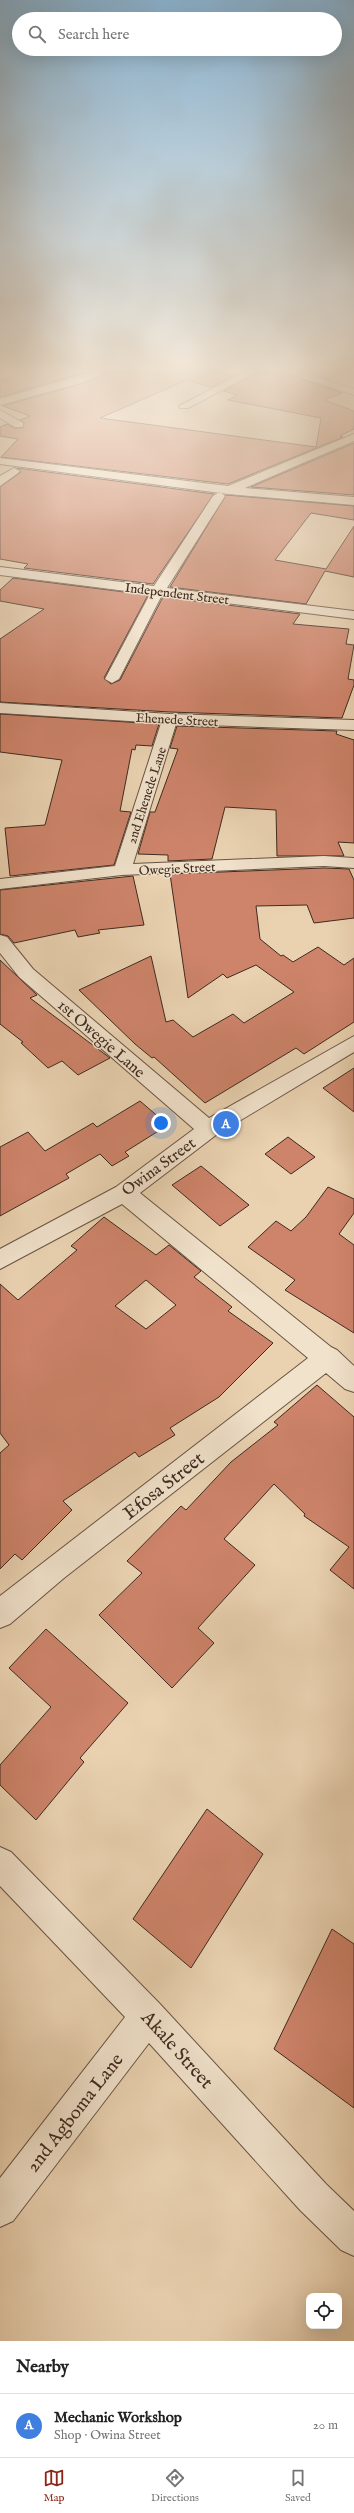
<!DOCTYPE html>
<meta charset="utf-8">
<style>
body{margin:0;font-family:"IM FELL English",serif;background:#f6f6f6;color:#222}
.controls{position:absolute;right:12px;bottom:12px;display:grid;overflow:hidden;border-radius:8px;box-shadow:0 4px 16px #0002}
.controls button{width:36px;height:36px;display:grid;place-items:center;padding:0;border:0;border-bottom:1px solid #e0e0e0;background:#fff;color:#222;font:20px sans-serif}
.you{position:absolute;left:161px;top:1123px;width:14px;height:14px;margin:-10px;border:3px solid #fff;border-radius:50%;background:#1a73e8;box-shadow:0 0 0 6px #1a73e833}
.badge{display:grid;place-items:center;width:26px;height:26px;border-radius:50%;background:#8f2418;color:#fff;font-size:13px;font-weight:700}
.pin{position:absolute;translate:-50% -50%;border:2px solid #fff;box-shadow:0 1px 4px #0006}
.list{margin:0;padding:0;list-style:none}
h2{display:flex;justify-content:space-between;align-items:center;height:52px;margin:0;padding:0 16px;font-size:17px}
h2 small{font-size:13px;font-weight:400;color:#767676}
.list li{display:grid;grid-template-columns:26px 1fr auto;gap:12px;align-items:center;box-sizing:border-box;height:64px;padding:0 16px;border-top:1px solid #e0e0e0}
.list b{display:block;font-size:15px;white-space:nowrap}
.list p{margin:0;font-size:13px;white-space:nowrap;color:#767676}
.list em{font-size:13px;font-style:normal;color:#767676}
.icon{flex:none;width:22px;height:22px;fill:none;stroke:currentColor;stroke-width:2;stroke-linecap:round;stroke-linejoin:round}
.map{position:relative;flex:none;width:354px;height:2341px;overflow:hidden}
.search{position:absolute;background:#fff;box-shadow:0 4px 16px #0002;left:12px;right:12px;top:12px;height:44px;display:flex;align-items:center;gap:10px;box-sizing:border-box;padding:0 14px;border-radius:22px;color:#767676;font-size:15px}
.sheet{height:116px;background:#fff}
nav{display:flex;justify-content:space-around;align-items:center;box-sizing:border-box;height:56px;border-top:1px solid #e0e0e0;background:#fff;font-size:11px;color:#767676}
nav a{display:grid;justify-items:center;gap:2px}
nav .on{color:#8f2418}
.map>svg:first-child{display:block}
.building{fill:#ce846b;stroke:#3e2a20;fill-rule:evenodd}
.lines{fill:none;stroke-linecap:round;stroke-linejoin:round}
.minor-casing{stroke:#695444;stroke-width:2}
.minor{fill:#f1e2cc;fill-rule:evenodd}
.labels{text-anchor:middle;stroke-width:3;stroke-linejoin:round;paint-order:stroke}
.far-street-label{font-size:13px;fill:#3e2a20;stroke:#f1e2cc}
.street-label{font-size:16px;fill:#3e2a20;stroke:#f1e2cc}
.near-street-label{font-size:19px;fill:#3e2a20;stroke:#f1e2cc}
</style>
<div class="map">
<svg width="354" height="2341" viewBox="0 0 354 2341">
<rect width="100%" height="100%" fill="#ead2b1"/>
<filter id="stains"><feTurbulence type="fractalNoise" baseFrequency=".005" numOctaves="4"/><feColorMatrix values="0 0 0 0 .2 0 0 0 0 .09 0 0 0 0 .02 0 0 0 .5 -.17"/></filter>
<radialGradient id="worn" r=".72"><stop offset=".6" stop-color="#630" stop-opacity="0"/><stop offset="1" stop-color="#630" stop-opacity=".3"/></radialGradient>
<path class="building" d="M36 370H94L0 397V380Z
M114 370H245L211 387 187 380 100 418 316 447 321 418 228 400 237 395 224 391 262 370H277L342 393 324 400 354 411V429L340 436 343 437 228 484 1 457 18 439 0 436V427L7 424 14 428H23L24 423 20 420 30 416 3 406 84 383Z
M298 370H347L348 371 327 379Z
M354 443V495L251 487Z
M17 468 214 494 153 584 24 568 28 564 0 559V487L21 472Z
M226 495 354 506V520L311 513 275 560 326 569 354 526V577L325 571 306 604 170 587Z
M13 578 148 595 104 678 111 684 120 680 163 597 300 614 293 624 349 629 346 644 354 645 348 679 354 680V685L342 718 170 712 0 702V639L44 609 0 601V590Z
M0 714 159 724 152 746 136 745 135 750 132 749 120 811 131 812 114 865 10 876 5 828 45 825 62 760 0 752Z
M177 726 337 731 336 734 354 740V843L338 842 344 856H277L276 810 225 807 212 859 168 861V855L138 854 150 812H155L178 749 170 748Z
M324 868 349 869 354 880V918L314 923 307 905 256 906 260 939 281 956 283 955 293 962 318 947 344 965 354 958V1022L304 1054 296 1048 205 1103 154 1057 152 1058 135 1044 79 990 151 956 166 1022 173 1020 193 1037 233 1014 244 1023 294 992 256 965 227 978 223 974 188 998 170 874Z
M133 876 144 925 98 930 100 933 78 937 75 930 14 943 8 936 0 934V890Z
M0 960 37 995 30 998 110 1058 78 1075 62 1061 48 1068 21 1043 23 1042 0 1024Z
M354 1068V1112L323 1088Z
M140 1101 168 1125 125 1152 129 1156 112 1166 100 1154 66 1174 69 1178 0 1216V1147L28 1132 45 1151 93 1123 97 1127Z
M288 1137 315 1157 291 1174 265 1154Z
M201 1166 249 1205 220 1226 172 1185Z
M328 1187 354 1199V1213L339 1234 354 1245V1333L285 1290 295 1280 248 1247 276 1221 291 1231 306 1217Z
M104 1217 156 1255 169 1245 201 1271 194 1277 232 1307 228 1311 273 1343 219 1397 170 1428 175 1435 139 1457 135 1452 63 1501 72 1510 22 1560 15 1554 0 1569V1453L9 1445 0 1433V1284L18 1300 77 1250 71 1246ZM146 1280 176 1305 146 1329 115 1306Z
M317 1385 354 1417V1589L330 1570 349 1547 304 1516 305 1514 274 1484 224 1539 255 1565 198 1628 214 1643 172 1688 99 1615 142 1573 127 1561 181 1506 186 1510 231 1462 278 1425 274 1422Z
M46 1629 128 1703 80 1758 84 1762 36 1820 0 1785V1765L51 1707 9 1668Z
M207 1809 263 1854 191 1968 133 1919Z
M332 1929 354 1944V2108L274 2049Z"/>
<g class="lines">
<g class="minor-casing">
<path id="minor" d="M99 370H113L84 382 0 405V399Z
M248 370H261L188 408H180L179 406Z
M278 370H293L354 389V395Z
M0 410 23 423V427H15L0 418Z
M354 434V441L245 488 354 497V505L228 494 0 464V458L228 486Z
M14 468 20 471 18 473 0 486V476Z
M219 492 225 496 167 588 354 611V619L162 595 119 679 112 683 105 679 150 594 0 575V567L154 586 213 496Z
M0 703 170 714 354 720V730L176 724 133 864 324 856 354 858V868L324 866 122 875 0 889V879L115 866 161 723 0 713Z
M0 935 7 937 33 969 209 1118 354 1036V1052L216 1135 140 1193 331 1347 337 1350 354 1366V1392L345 1389 326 1373 64 1578 10 1624 0 1628V1596L308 1358 122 1204 0 1269V1249L116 1187 194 1129 19 977 0 953Z
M0 1847 11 1852 160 2004 326 2184 354 2211V2256L341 2250 300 2210 149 2043 13 2221 0 2227V2178L125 2017 0 1886Z"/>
</g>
<use href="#minor" class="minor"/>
</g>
<linearGradient id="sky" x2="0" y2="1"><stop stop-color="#89b5d4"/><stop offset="0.53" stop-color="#f6ebdc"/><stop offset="1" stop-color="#f6ebdc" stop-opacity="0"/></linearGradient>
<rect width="354" height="698" fill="url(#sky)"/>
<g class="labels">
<g class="far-street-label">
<text transform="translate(177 593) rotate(7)" y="5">Independent Street</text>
<text transform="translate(177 719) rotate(3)" y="5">Ehenede Street</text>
<text transform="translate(146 795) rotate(-72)" y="5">2nd Ehenede Lane</text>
<text transform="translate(177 868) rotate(-3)" y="5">Owegie Street</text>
</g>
<g class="street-label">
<text transform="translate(102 1038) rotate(41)" y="6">1st Owegie Lane</text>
<text transform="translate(158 1166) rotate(-36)" y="6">Owina Street</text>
</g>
<g class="near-street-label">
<text transform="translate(163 1485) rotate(-38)" y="7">Efosa Street</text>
<text transform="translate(178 2049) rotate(48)" y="7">Akale Street</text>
<text transform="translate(74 2112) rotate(-52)" y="7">2nd Agboma Lane</text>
</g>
</g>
<rect width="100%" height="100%" filter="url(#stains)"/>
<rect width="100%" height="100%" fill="url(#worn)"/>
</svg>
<div class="controls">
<button><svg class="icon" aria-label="locate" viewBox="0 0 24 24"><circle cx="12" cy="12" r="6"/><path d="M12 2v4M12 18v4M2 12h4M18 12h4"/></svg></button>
</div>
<div class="you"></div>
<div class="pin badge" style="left:226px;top:1124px;background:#3f7fe0">A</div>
<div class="search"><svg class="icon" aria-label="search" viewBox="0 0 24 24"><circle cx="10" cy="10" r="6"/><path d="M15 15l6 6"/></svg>Search here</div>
</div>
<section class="sheet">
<h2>Nearby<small></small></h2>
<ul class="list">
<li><span class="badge" style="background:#3f7fe0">A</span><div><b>Mechanic Workshop</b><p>Shop · Owina Street</p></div><em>20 m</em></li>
</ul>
</section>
<nav>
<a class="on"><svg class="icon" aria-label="map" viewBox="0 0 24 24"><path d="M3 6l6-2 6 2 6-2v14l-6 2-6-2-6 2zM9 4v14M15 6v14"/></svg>Map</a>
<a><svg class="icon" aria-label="directions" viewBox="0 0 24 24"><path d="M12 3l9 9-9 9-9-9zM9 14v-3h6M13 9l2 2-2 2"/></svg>Directions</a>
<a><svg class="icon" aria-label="saved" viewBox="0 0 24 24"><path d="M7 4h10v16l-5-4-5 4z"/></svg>Saved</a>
</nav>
